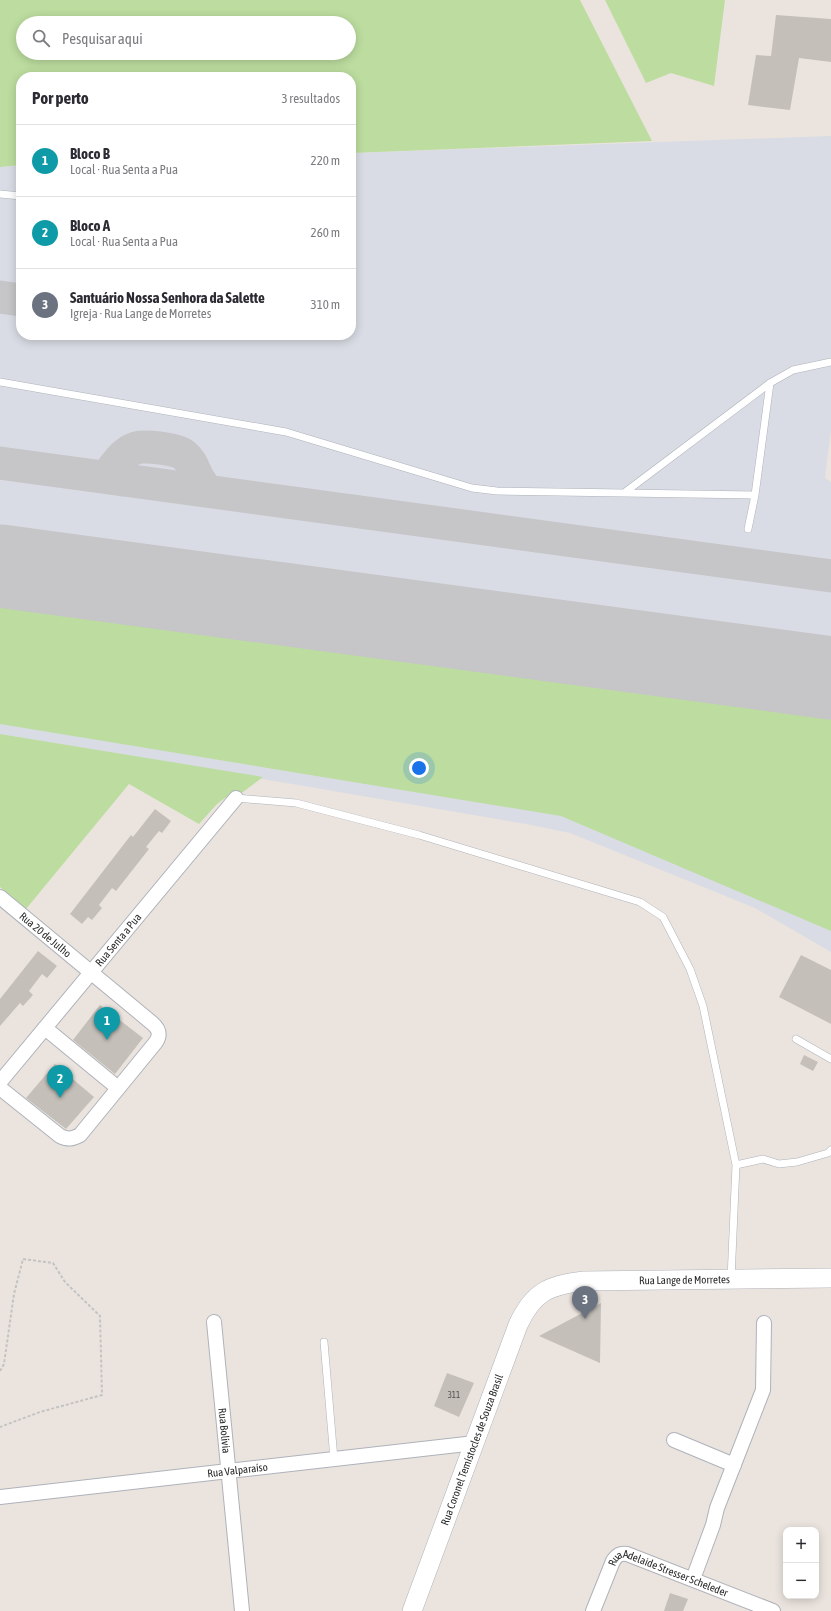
<!DOCTYPE html>
<html lang="pt">
<meta charset="utf-8">
<style>
body{margin:0;font-family:"Asap Condensed",sans-serif;background:#f7f7f7;color:#2b2b33}
.controls{position:absolute;right:12px;bottom:12px;display:grid;overflow:hidden;border-radius:8px;box-shadow:0 2px 10px #0003}
.controls button{width:36px;height:36px;display:grid;place-items:center;padding:0;border:0;border-bottom:1px solid #e1e1e2;background:#fff;color:#2b2b33;font:20px sans-serif}
.you{position:absolute;left:419px;top:768px;width:14px;height:14px;margin:-10px;border:3px solid #fff;border-radius:50%;background:#1a73e8;box-shadow:0 0 0 6px #1a73e833}
.badge{display:grid;place-items:center;width:26px;height:26px;border-radius:50%;background:#4b7deb;color:#fff;font-size:13px;font-weight:700}
.pin{position:absolute;translate:-50% -33px;filter:drop-shadow(0 1px 2px #0008)}
.pin::after{content:'';position:absolute;top:21px;width:14px;height:12px;background:inherit;clip-path:polygon(0 0,100% 0,50% 100%)}
.list{margin:0;padding:0;list-style:none}
h2{display:flex;justify-content:space-between;align-items:center;height:52px;margin:0;padding:0 16px;font-size:17px}
h2 small{font-size:13px;font-weight:400;color:#7c7c81}
.list li{display:grid;grid-template-columns:26px 1fr auto;gap:12px;align-items:center;box-sizing:border-box;height:72px;padding:0 16px;border-top:1px solid #e1e1e2}
.list b{display:block;font-size:15px;white-space:nowrap}
.list p{margin:0;font-size:13px;white-space:nowrap;color:#7c7c81}
.list em{font-size:13px;font-style:normal;color:#7c7c81}
.icon{flex:none;width:22px;height:22px;fill:none;stroke:currentColor;stroke-width:2;stroke-linecap:round;stroke-linejoin:round}
.map{position:relative;flex:none;width:831px;height:1611px;overflow:hidden}
.search{position:absolute;background:#fff;box-shadow:0 2px 10px #0003;left:16px;top:16px;width:340px;height:44px;display:flex;align-items:center;gap:10px;box-sizing:border-box;padding:0 14px;border-radius:22px;color:#7c7c81;font-size:15px}
.panel{position:absolute;background:#fff;box-shadow:0 2px 10px #0003;left:16px;top:72px;width:340px;height:268px;border-radius:16px}
.map>svg:first-child{display:block}
.airport{fill:#d9dce4}
.green{fill:#bcdd9f;fill-rule:evenodd}
.lines{fill:none;stroke-linecap:round;stroke-linejoin:round}
.taxiway{stroke:#c6c5c8;stroke-width:33}
.runway{stroke:#c6c5c8;stroke-width:83}
.building{fill:#c4bfb9}
.lane-casing{stroke:#aeb2ba;stroke-width:8}
.street-casing{stroke:#aeb2ba;stroke-width:16}
.secondary-casing{stroke:#aeb2ba;stroke-width:20}
.path{stroke:#c3c3c3;stroke-width:2;stroke-dasharray:3 2;stroke-linecap:butt}
.lane{stroke:#fff;stroke-width:7}
.street{stroke:#fff;stroke-width:14}
.secondary{stroke:#fff;stroke-width:19}
.labels{text-anchor:middle;stroke-width:4;stroke-linejoin:round;paint-order:stroke}
.number-label{font-size:9px;fill:#504f4e}
.street-label{font-size:11px;fill:#2a2a2a;stroke:#fff}
</style>
<div class="map">
<svg width="831" height="1611" viewBox="0 0 831 1611">
<rect width="100%" height="100%" fill="#ebe4de"/>
<path class="airport" d="M831 136V430L825 478 831 482V952L755 908 570 833 526 824 0 734V167L21 165V335H351V153Z"/>
<path class="green" d="M0 0H580L652 141 351 153V77H21V165L0 167ZM23 23H349V53H23Z
M605 0H725L714 86 671 73 646 83Z
M0 598 831 715V931L561 816 0 724Z
M0 734 263 777 243 792 229 795 217 804 199 824 129 784 26 909 0 887Z"/>
<g class="lines">
<path class="taxiway" d="M0 297 21 300
M0 463 831 576
M122 480 113 468C119 460 126 451 136 448 144 445 178 449 184 455 193 462 194 472 200 481 202 484 205 488 207 491"/>
<path class="runway" d="M0 566 831 678"/>
</g>
<path class="building" d="M776 15 831 19V62L799 58 790 110 748 105 756 55 771 56Z
M155 809 171 821 162 833 159 831 146 847 149 849 116 891 112 888 99 905 102 908 92 920 88 917 82 924 70 914 131 835 133 837Z
M38 951 57 966 47 978 42 974 29 991 33 995 23 1006 20 1003 0 1026V999Z
M801 955 831 970V1024L779 997Z
M100 1005 143 1038 115 1074 73 1040Z
M804 1055 818 1062 813 1071 800 1064Z
M55 1064 94 1097 66 1129 26 1098Z
M601 1303 600 1363 539 1336Z
M447 1373 474 1383 459 1417 434 1406Z
M670 1593 688 1599 683 1611H664Z"/>
<g class="lines">
<g class="lane-casing">
<path id="lane" d="M0 194 21 196
M0 382 286 432 472 488 497 491 624 493 770 383 793 370 831 362
M624 493 755 495 770 383
M748 529 755 495
M236 798 296 803 419 835 640 902 663 917 690 969 703 1006 736 1165 731 1279
M796 1039 831 1059
M736 1165 763 1159 779 1164 797 1162 828 1153 831 1150
M324 1342 334 1459"/>
</g>
<g class="street-casing">
<g id="street">
<path id="s1" d="M0 897 152 1023C159 1029 161 1034 156 1042L80 1135C72 1139 68 1140 60 1136L0 1088"/>
<path d="M45 1028 118 1088"/>
<path id="s2" d="M0 1082 236 798"/>
<path id="s3" d="M214 1322 242 1611"/>
<path d="M674 1440 734 1465"/>
<path id="s4" d="M0 1497 475 1443"/>
<path d="M693 1579 713 1525 717 1508 763 1390 764 1323"/>
<path id="s5" d="M593 1611 613 1561C617 1555 620 1553 627 1554L773 1611"/>
</g>
</g>
<g class="secondary-casing">
<g id="secondary">
<path id="s6" d="M412 1611 518 1325C533 1292 549 1285 584 1281L831 1278"/>
</g>
</g>
<path class="path" d="M0 1371 4 1364 14 1294 23 1259 53 1263 65 1282 100 1316 102 1395 40 1412 0 1427"/>
<use href="#lane" class="lane"/>
<use href="#street" class="street"/>
<use href="#secondary" class="secondary"/>
</g>
<g class="labels">
<g class="number-label">
<text x="454" y="1398">311</text>
</g>
<g class="street-label">
<text dy="4" stroke="none"><textPath href="#s1" startOffset="59">Rua 20 de Julho</textPath></text>
<text dy="4" stroke="none"><textPath href="#s2" startOffset="185">Rua Senta a Pua</textPath></text>
<text dy="4" stroke="none"><textPath href="#s6" startOffset="490">Rua Lange de Morretes</textPath></text>
<text dy="4" stroke="none"><textPath href="#s3" startOffset="109">Rua Bolívia</textPath></text>
<text dy="4" stroke="none"><textPath href="#s6" startOffset="172">Rua Coronel Temístocles de Souza Brasil</textPath></text>
<text dy="4" stroke="none"><textPath href="#s4" startOffset="239">Rua Valparaíso</textPath></text>
<text dy="4" stroke="none"><textPath href="#s5" startOffset="114">Rua Adelaide Stresser Scheleder</textPath></text>
</g>
</g>
</svg>
<div class="controls">
<button>+</button>
<button>−</button>
</div>
<div class="you"></div>
<div class="pin badge" style="left:107px;top:1040px;background:#0f9aa8">1</div>
<div class="pin badge" style="left:60px;top:1098px;background:#0f9aa8">2</div>
<div class="pin badge" style="left:585px;top:1319px;background:#6b7280">3</div>
<div class="search"><svg class="icon" aria-label="search" viewBox="0 0 24 24"><circle cx="10" cy="10" r="6"/><path d="M15 15l6 6"/></svg>Pesquisar aqui</div>
<section class="panel">
<h2>Por perto<small>3 resultados</small></h2>
<ul class="list">
<li><span class="badge" style="background:#0f9aa8">1</span><div><b>Bloco B</b><p>Local · Rua Senta a Pua</p></div><em>220 m</em></li>
<li><span class="badge" style="background:#0f9aa8">2</span><div><b>Bloco A</b><p>Local · Rua Senta a Pua</p></div><em>260 m</em></li>
<li><span class="badge" style="background:#6b7280">3</span><div><b>Santuário Nossa Senhora da Salette</b><p>Igreja · Rua Lange de Morretes</p></div><em>310 m</em></li>
</ul>
</section>
</div>
